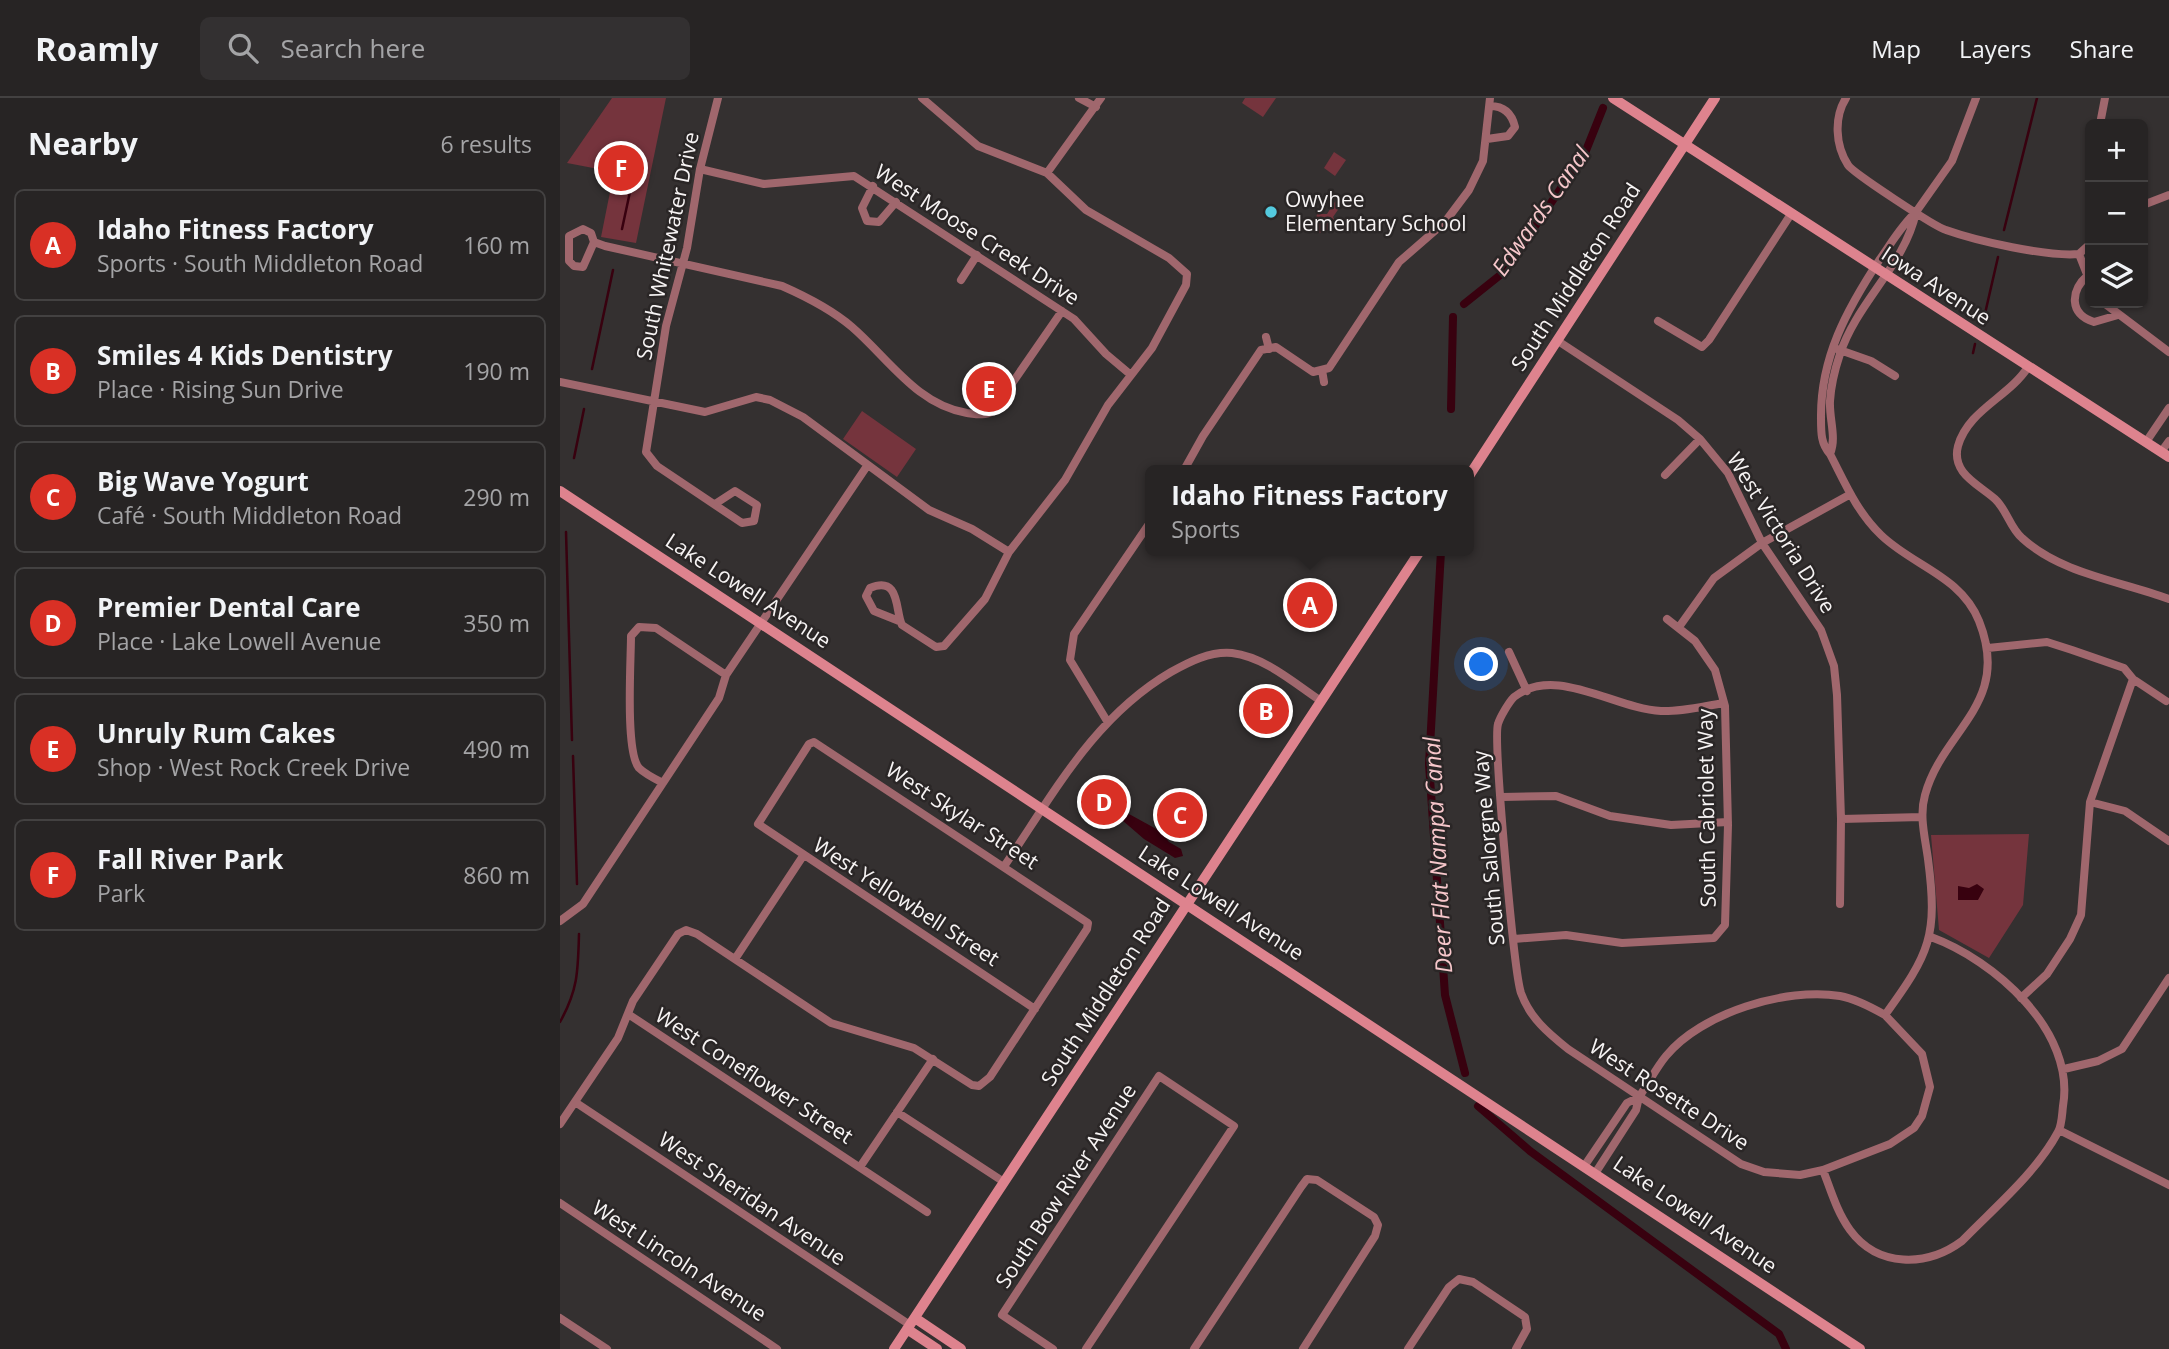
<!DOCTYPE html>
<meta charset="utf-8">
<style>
body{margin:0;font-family:"Open Sans",sans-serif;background:#333031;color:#f1f3f6}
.controls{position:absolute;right:21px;top:21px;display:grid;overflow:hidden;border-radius:10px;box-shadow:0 2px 5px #0004}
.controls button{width:63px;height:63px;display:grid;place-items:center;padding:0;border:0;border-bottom:2px solid #434141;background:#272424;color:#f1f3f6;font:35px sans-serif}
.you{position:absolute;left:922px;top:567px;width:24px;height:24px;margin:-18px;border:5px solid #fff;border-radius:50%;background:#1a73e8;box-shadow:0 0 0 10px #1a73e833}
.badge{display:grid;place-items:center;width:46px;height:46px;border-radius:50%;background:#d93025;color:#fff;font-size:23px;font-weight:700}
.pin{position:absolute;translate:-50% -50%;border:4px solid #fff;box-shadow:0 2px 7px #0006}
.popup{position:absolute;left:585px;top:367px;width:329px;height:91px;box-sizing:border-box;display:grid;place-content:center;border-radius:10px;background:#272424;filter:drop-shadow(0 2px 5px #0005);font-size:23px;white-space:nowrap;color:#a4a4a6}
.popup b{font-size:26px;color:#f1f3f6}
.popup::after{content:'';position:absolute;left:50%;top:100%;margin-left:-14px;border:14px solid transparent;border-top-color:#272424}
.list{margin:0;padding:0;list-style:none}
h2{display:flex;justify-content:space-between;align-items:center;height:91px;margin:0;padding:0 28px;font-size:30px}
h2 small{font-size:23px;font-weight:400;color:#a4a4a6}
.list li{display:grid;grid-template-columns:46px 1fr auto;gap:21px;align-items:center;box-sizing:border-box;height:112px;margin:0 14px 14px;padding:0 14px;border:2px solid #434141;border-radius:10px}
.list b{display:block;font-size:26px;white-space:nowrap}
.list p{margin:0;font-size:23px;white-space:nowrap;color:#a4a4a6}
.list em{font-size:23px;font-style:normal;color:#a4a4a6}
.icon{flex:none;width:38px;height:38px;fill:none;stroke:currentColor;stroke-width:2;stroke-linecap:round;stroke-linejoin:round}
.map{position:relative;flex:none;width:1609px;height:1251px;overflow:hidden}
header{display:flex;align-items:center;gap:42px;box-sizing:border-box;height:98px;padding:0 35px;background:#272424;border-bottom:2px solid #434141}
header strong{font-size:33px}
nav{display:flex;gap:38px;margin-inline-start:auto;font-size:24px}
.search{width:490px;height:63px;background:#333031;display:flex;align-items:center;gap:18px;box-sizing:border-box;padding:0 24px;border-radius:10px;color:#a4a4a6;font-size:26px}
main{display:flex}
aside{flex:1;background:#272424}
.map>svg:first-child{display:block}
.green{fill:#75343d}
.water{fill:#38010f}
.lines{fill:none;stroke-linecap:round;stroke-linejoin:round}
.stream{stroke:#38010f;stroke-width:2.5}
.canal{stroke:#38010f;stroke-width:8}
.street{stroke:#a0676d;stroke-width:8}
.secondary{stroke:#de838e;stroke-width:10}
.poi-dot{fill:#54cade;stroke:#2a2626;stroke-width:2.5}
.labels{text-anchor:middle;stroke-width:5;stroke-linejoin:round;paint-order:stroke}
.poi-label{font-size:21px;fill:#f7f4f4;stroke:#2a2626;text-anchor:start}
.street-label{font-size:21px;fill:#f7f4f4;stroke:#2a2626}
.water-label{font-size:23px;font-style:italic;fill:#f7c7cb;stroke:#2a2626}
</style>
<header>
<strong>Roamly</strong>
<div class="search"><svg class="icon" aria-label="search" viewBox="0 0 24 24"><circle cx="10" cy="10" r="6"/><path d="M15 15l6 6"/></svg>Search here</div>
<nav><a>Map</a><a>Layers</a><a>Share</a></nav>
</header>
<main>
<aside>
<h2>Nearby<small>6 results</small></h2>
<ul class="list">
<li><span class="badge">A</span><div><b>Idaho Fitness Factory</b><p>Sports · South Middleton Road</p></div><em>160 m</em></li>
<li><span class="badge">B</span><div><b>Smiles 4 Kids Dentistry</b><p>Place · Rising Sun Drive</p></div><em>190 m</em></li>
<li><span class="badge">C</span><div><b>Big Wave Yogurt</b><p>Café · South Middleton Road</p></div><em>290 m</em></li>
<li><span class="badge">D</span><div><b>Premier Dental Care</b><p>Place · Lake Lowell Avenue</p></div><em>350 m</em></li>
<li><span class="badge">E</span><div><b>Unruly Rum Cakes</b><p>Shop · West Rock Creek Drive</p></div><em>490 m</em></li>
<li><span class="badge">F</span><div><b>Fall River Park</b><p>Park</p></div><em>860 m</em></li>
</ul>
</aside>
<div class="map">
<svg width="1609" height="1251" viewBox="0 0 1609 1251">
<rect width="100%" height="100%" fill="#343030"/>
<path class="green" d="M52 0H106L76 145 41 139 54 74 7 65Z
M685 0H716L703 19 682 5Z
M774 54 786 62 775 78 764 70Z
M778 99 784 103 773 119 775 123 769 131 760 135 754 130 757 116H767Z
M302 313 356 351 337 379 283 341Z
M1469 736 1463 807 1429 860 1379 832 1371 737Z"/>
<path class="water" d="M569 716 600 733 609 744 621 751 623 758 615 760 584 741 562 722Z
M1417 786 1424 791 1418 802H1398V788L1409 790Z"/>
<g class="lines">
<path class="stream" d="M62 131 79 52
M1444 132 1477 0
M1424 220 1438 159
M1413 255 1415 246
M32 271 53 172
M14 360 24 311
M6 434 12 642
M13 658 17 786
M0 924C18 892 18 873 19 836"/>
<path class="canal" d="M904 206 944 174 956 156 1025 55 1043 10
M891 311 893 219
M881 453 869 666 885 897 905 975
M918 1008 970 1053 1219 1236 1226 1251"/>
<path class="street" d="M519 0 536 9
M1286 0C1274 19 1275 47 1288 67 1292 74 1375 129 1386 132 1417 143 1487 159 1519 156
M1540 26 1545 0
M927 41 948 38 955 29C952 16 944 8 930 8
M140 71 204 86 294 78 514 221 546 256 571 277
M487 75 541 0
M313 88 302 110 307 123 319 124 336 104
M1583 107 1609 97
M1356 114C1345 167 1297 204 1280 256 1275 271 1271 287 1270 303 1269 321 1277 340 1270 356 1261 346 1261 335 1261 321 1260 260 1287 211 1320 161 1332 144 1341 128 1356 114Z
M1356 114 1392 63 1416 0
M34 144 23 169 14 168 9 163V138L23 131 31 135 34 144 45 148 222 188C247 199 271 211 292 229 328 260 357 307 407 315 416 316 425 318 433 313L502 213
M1519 156 1530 184
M1519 156 1530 146
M1528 177C1510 193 1509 216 1534 224L1558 217
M401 182 417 157
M1544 205 1609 254
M1098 223 1142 249 1149 242 1231 116
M706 239 709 251
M998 243 1118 322 1140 341 1168 375 1202 445 1261 532 1274 568 1277 597 1281 721 1280 806
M1277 251 1311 263 1335 278
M1468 269C1449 299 1408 312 1398 348 1391 375 1418 386 1435 401 1447 412 1450 430 1462 440 1501 476 1561 483 1609 501
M762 272 764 284
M0 284 145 314 196 299 210 302 243 319 369 412 412 431 449 454
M1586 344 1609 310
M1601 354 1609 343
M624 372 643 338 701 252 716 249 753 274 769 270 839 164 885 124 909 92 923 63 930 0
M1105 377 1140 341
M155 406 175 393 197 407 194 423 182 425 97 368 86 354 106 228 127 150 140 71 158 0
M339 523 314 513 306 498 310 490C341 477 335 514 342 527L376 549 384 548 425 501 449 454 505 382 548 307 592 250 626 187 627 176 609 160 526 112 487 75 418 48 362 0
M1119 529 1154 480 1202 445 1289 397
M1428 550 1487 544 1512 552 1564 570 1573 581 1606 603
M949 554 967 593
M1164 605C1144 608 1121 614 1101 613 1055 611 995 566 954 599 949 604 940 619 938 626 933 642 954 874 961 895 970 920 988 935 1008 951L1181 1066 1204 1074 1240 1077 1263 1072 1330 1046 1354 1030 1362 1018 1370 989 1362 956 1325 917
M547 623 510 562 514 536 591 423
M103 685C95 681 85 676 79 670 65 654 71 562 71 538L79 529 96 530 166 577
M942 699 996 698 1050 718 1111 727 1168 724
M1530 704 1565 713 1609 743
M1281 721 1362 719
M445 767C494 695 534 619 611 574 629 564 650 553 672 555 705 559 734 585 761 603
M0 823 23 806 159 600 166 577 307 368
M954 841 1006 837 1062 845 1154 840 1165 827 1168 727 1165 608 1155 572 1135 543 1107 521
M175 861 243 758
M1461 900 1487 876 1510 841 1521 817 1530 704 1573 581
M68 916 367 1114
M1504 971 1538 963 1562 951 1609 880
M1079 999C1088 986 1096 970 1106 958 1141 915 1226 889 1280 898 1296 901 1311 909 1325 917 1370 855 1378 838 1368 761 1365 739 1359 718 1365 697 1383 631 1452 606 1419 523 1401 478 1353 468 1321 437 1297 414 1285 385 1270 356
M15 1004 350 1227
M337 1014 444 1084
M0 1026 58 940 73 903 118 836 126 832 137 836 271 925 354 950 412 987 419 988 430 979 527 831 528 825 254 644 249 646 198 726 475 911
M1499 1032 1609 1087
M1025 1067 1067 1005 1079 999 1076 1012 1036 1074
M300 1069 373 961
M1263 1072C1271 1093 1277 1114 1290 1132 1318 1170 1367 1169 1402 1143 1434 1110 1476 1075 1498 1034 1502 1027 1502 1016 1503 1008 1516 933 1434 862 1371 839
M0 1105 217 1251
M0 1220 47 1251
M493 1251 442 1217 599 978 674 1028 526 1251
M634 1251 741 1089 747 1081 757 1082 814 1119 818 1127 815 1138 743 1251
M848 1251 889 1189 899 1181 913 1184 965 1219 967 1231 956 1251"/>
<path class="secondary" d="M1053 0 1609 359
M909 378 1155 0
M0 393 1300 1251
M355 1220 401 1251
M347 1231 377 1251
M334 1251 860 453"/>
</g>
<circle class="poi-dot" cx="711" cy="114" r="7"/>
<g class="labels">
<g class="poi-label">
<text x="725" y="109">Owyhee<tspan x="725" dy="24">Elementary School</tspan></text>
</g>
<g class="street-label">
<text transform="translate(417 137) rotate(33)" y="7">West Moose Creek Drive</text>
<text transform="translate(108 148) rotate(-78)" y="7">South Whitewater Drive</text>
<text transform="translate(1016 179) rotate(-57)" y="7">South Middleton Road</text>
<text transform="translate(1376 188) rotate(33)" y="7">Iowa Avenue</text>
<text transform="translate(1221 435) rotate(58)" y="7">West Victoria Drive</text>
<text transform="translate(188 493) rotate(33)" y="7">Lake Lowell Avenue</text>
<text transform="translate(1147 710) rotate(-91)" y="7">South Cabriolet Way</text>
<text transform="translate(402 718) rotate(33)" y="7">West Skylar Street</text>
<text transform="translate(929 750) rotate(-95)" y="7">South Salorgne Way</text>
<text transform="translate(346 804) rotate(33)" y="7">West Yellowbell Street</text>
<text transform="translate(661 805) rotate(33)" y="7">Lake Lowell Avenue</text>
<text transform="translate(546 894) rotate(-57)" y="7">South Middleton Road</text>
<text transform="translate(194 978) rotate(33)" y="7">West Coneflower Street</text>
<text transform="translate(1109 997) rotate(33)" y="7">West Rosette Drive</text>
<text transform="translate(506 1088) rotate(-57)" y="7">South Bow River Avenue</text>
<text transform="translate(192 1101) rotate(34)" y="7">West Sheridan Avenue</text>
<text transform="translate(1135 1117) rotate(34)" y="7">Lake Lowell Avenue</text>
<text transform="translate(119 1163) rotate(33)" y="7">West Lincoln Avenue</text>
</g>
<g class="water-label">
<text transform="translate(981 113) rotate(-55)" y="8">Edwards Canal</text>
<text transform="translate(878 757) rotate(-93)" y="8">Deer Flat Nampa Canal</text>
</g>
</g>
</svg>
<div class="controls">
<button>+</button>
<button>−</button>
<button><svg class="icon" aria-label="layers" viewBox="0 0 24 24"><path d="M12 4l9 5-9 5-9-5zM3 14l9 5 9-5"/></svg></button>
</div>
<div class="you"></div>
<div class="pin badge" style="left:750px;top:507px">A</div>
<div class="popup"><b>Idaho Fitness Factory</b>Sports</div>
<div class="pin badge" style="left:706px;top:613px">B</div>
<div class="pin badge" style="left:620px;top:717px">C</div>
<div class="pin badge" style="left:544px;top:704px">D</div>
<div class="pin badge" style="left:429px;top:291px">E</div>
<div class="pin badge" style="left:61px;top:70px">F</div>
</div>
</main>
